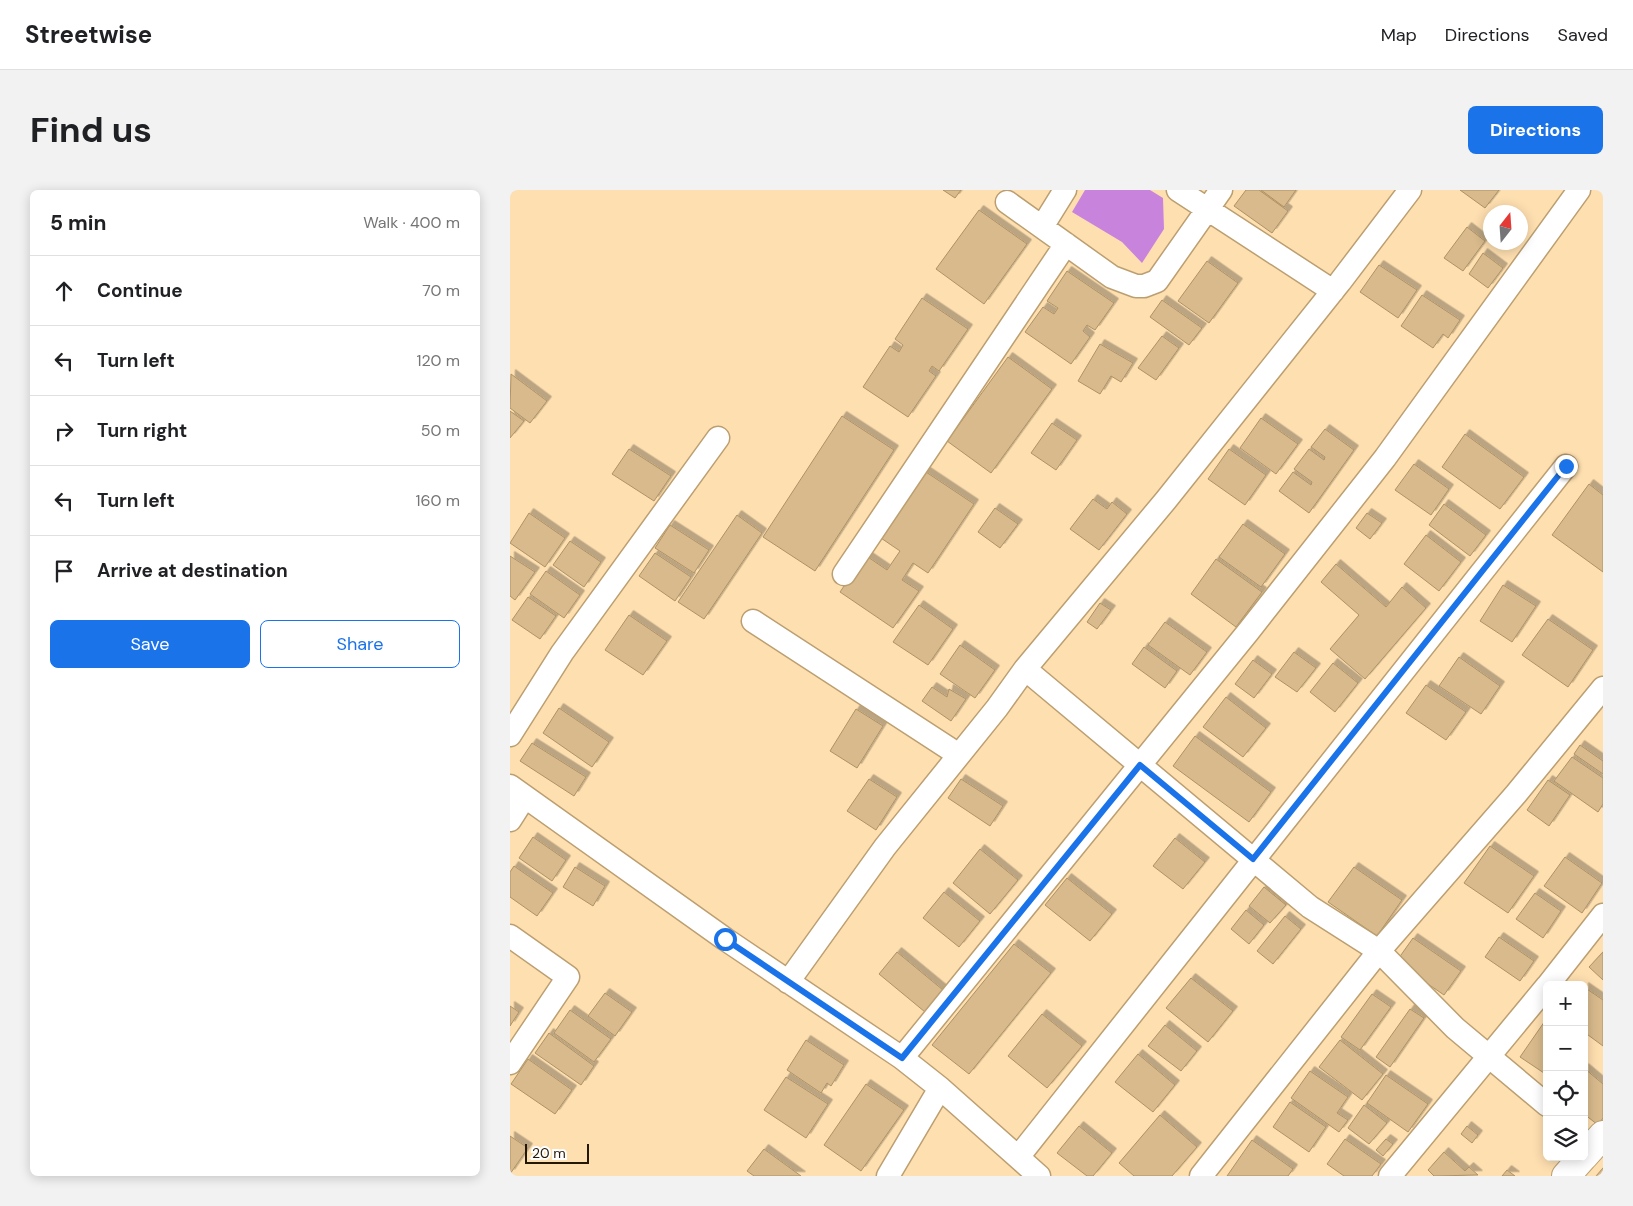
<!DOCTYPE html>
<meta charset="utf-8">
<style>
body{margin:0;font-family:"DM Sans",sans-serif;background:#f2f2f2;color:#202124}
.controls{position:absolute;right:15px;bottom:15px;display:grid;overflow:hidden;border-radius:8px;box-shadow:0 2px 12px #0003}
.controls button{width:45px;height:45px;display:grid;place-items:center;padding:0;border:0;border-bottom:1px solid #e0e0e0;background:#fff;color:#202124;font:25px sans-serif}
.compass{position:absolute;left:973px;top:15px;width:45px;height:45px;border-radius:50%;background:#fff;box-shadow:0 2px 12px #0003;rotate:17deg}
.scale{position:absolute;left:15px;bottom:12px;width:64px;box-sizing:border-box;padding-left:5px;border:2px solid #231806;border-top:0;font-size:14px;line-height:18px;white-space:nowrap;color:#231806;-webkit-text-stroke:4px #fff;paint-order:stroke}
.stop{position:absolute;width:15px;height:15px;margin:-11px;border:4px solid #1a73e8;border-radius:50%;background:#fff}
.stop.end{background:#1a73e8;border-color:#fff;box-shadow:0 1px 5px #0008}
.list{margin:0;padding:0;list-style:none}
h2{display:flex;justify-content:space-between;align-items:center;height:65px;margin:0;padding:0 20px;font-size:21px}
h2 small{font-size:16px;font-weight:400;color:#757577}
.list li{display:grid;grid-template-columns:32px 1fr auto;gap:15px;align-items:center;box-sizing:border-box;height:70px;padding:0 20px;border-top:1px solid #e0e0e0}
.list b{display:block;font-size:19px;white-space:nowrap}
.list em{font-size:16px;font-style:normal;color:#757577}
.actions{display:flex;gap:10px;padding:15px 20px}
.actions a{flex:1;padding:11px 0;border:1px solid #1a73e8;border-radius:8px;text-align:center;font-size:18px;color:#1a73e8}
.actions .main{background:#1a73e8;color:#fff}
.icon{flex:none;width:28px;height:28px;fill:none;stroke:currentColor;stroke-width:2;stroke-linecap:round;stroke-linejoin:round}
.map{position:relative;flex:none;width:1093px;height:986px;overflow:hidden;border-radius:8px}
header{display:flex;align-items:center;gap:30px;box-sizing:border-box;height:70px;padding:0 25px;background:#fff;border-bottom:1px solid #e0e0e0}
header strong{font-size:24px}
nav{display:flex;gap:28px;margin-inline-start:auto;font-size:18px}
.intro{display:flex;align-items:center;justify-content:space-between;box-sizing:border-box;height:120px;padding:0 30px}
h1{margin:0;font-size:35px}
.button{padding:12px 22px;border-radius:8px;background:#1a73e8;color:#fff;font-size:18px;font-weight:700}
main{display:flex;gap:30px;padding:0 30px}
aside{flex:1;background:#fff;border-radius:8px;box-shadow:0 2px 12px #0003}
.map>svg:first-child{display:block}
.water{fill:#c883dd}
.building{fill:#d8ba8c;stroke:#ae9265;filter:url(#shadow)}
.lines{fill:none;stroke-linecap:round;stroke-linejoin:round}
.minor-casing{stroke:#bc9f71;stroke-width:25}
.secondary-casing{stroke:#bc9f71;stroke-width:30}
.minor{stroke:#fff;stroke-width:22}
.secondary{stroke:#fff;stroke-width:28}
.route{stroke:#1a73e8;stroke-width:6}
</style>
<header>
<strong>Streetwise</strong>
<nav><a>Map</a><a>Directions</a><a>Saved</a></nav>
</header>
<div class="intro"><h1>Find us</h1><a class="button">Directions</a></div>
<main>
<aside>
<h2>5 min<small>Walk · 400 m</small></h2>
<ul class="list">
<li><svg class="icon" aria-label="ahead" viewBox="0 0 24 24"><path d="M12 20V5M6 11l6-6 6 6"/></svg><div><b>Continue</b></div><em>70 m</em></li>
<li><svg class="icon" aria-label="left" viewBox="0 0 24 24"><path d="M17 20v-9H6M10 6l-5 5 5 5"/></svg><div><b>Turn left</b></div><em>120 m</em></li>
<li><svg class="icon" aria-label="right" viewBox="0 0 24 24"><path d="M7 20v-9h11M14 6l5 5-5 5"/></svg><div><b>Turn right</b></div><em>50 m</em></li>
<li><svg class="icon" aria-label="left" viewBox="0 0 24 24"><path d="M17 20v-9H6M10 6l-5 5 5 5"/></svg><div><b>Turn left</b></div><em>160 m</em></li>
<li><svg class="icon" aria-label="arrive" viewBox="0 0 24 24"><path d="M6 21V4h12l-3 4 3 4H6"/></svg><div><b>Arrive at destination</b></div></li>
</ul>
<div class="actions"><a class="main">Save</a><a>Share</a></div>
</aside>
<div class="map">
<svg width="1093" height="986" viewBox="0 0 1093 986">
<defs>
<filter id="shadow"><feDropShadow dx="4.5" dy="-4.5" stdDeviation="0" flood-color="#0004"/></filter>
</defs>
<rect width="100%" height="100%" fill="#fedfb0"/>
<path class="water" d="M575 0H640L653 8 654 39 632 73 612 52 562 22Z"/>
<path class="building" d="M433 0H451L445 8Z
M736 0H749L778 21 762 43 724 16Z
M751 0H786L774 17Z
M950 0H989L975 18Z
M469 20 517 54 474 114 426 79Z
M957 37 975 51 953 81 934 68Z
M973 63 993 78 978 98 959 84Z
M697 71 728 93 699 133 668 111Z
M869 75 907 100 888 128 850 102Z
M557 81 604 113 585 140 577 135 573 141 580 147 561 174 515 142 533 117 544 124 548 118 537 111Z
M912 105 950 130 938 148 933 144 923 158 891 136Z
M412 108 458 139 429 181 422 176 419 181 426 186 398 227 353 197 380 156 389 162 393 155 385 149Z
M652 110 692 138 679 155 640 127Z
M652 146 669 158 646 190 628 178Z
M590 154 623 173 611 192 601 186 590 204 568 191Z
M498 167 542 199 481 283 437 251Z
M1 184 37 211 20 233 0 218Z
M0 221 14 231 0 248Z
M332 226 384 260 305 381 253 347Z
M751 228 788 254 766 284 730 258Z
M542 233 567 250 546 280 521 263Z
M815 239 844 260 799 323 769 301 783 282 801 295 802 292 784 279 799 259 814 270 815 267 801 257Z
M955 244 1014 287 990 319 932 277Z
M119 259 161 286 144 311 102 284Z
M719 259 756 285 735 315 698 289Z
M904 274 939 299 921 325 885 300Z
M410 278 464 314 418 383 403 373 392 390 409 401 383 438 330 402 355 365 377 380 390 361 365 344Z
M1079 294 1093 305V382L1042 345Z
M583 309 597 319 602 312 617 324 589 360 560 339Z
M934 314 976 345 960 366 919 335Z
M485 318 508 334 490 358 468 342Z
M19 323 55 348 35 377 0 353Z
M857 323 872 333 860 349 846 338Z
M227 325 252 343 194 429 168 412Z
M733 334 775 364 751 397 709 367Z
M160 335 199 360 184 383 145 358Z
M916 345 951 372 929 401 894 374Z
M60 351 91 372 74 397 43 375Z
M145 363 181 387 165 411 129 386Z
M0 366 25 382 5 410 0 406Z
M706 369 752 402 726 437 681 404Z
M826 374 876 417 892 397 916 418 855 489 820 459 849 425 811 392Z
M36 381 70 405 54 428 20 404Z
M993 395 1026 416 1002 452 970 431Z
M18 407 46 426 30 449 2 430Z
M590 413 601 420 587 439 577 432Z
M409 415 443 439 418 475 383 452Z
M119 425 157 451 133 485 95 460Z
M1038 429 1083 460 1058 497 1012 465Z
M655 432 697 462 680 485 638 455Z
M450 455 485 480 465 508 430 484Z
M634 457 667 481 655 498 622 474Z
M784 462 806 478 787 502 765 487Z
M949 467 990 496 971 524 929 496Z
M743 470 762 484 744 508 725 494Z
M823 473 848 493 825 522 800 502Z
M916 495 956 522 936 550 896 523Z
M422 497 437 507 439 499 456 509 441 531 412 511Z
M716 507 756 538 733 567 693 537Z
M49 518 99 552 82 577 33 543Z
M346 519 373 536 347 578 320 561Z
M685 546 761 602 739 632 663 576Z
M22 553 76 587 64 606 10 571Z
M1070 555 1093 571V584L1064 564Z
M1062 567 1093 588V614L1088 622 1044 591Z
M359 589 387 607 366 640 337 621Z
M451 589 493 616 480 636 438 608Z
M1038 590 1060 605 1039 636 1017 620Z
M23 647 56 670 42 691 9 668Z
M665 648 695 672 673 699 643 676Z
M980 656 1024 686 998 723 954 693Z
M470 659 508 690 480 724 443 693Z
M1055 667 1092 693 1072 723 1034 696Z
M4 676 43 703 27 726 0 707V682Z
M65 677 95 696 83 716 53 697Z
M844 677 892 710 867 746 818 712Z
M557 688 602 724 580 751 535 715Z
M754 697 776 715 760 733 739 716Z
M434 702 470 731 449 757 413 728Z
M1025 703 1051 721 1033 748 1006 729Z
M736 720 754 735 739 754 721 739Z
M775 726 791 739 763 774 747 761Z
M989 747 1024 771 1010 791 975 767Z
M903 748 951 781 934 805 886 772Z
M504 754 541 783 459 884 422 855Z
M387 762 433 800 415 822 369 784Z
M1093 762V790L1079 777Z
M681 788 723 821 698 852 656 818Z
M1074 797 1093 810V856L1074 842Z
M95 803 122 822 105 846 78 826Z
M862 804 881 817 850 860 831 847Z
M0 816 9 822 0 836Z
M900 819 914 828 880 877 866 867Z
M60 820 101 849 84 872 44 843Z
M532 824 572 856 537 898 498 866Z
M1037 828V885L1010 867Z
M655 835 687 861 671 881 638 856Z
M39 843 84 876 71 895 25 863Z
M296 850 334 875 321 896 317 893 311 903 277 880Z
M830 850 873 884 852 910 809 877Z
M628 864 665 895 643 922 605 892Z
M18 869 62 900 45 924 1 894Z
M1074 878 1093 894V928L1088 935 1074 924Z
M800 881 838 907 827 923 838 930 829 942 781 908Z
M876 885 918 914 898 942 857 913Z
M276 887 318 914 296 948 254 920Z
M356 894 394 920 351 981 314 955Z
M780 912 816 937 799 962 763 937Z
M854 915 877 933 859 954 838 938Z
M650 925 687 957 662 986H624L609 973Z
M569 936 602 963 583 986H577L547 963Z
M957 936 968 945 962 953 951 944Z
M0 946 18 958 0 984Z
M835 949 871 974 862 986H834L817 974Z
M876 949 883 954 873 966 866 960Z
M742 950 783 979 778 986H717Z
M254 959 291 986H244L237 981Z
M934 962 955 981 959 977 968 985 924 986 918 980Z
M1093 978V986H1086Z
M997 980 1005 986H992Z"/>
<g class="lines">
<g class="minor-casing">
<path id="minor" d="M668 0 823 101
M497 12 602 87 626 96H634L647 91 711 0
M532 37 555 0
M334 384 556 54
M243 431 449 565
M515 479 800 717 869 761 945 838 1037 915
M0 545 52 463 208 248
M0 596 215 749 392 868 430 898 529 986
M0 630 14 608
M0 746 58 787 0 873
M278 792 375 657 487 518 515 479 656 310 830 92 900 0
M1038 795 1093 725
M392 868 738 442 875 268 1069 0
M509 966 1056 276
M378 986 430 898
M691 986 869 761 1006 604 1093 498
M880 986 1037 796"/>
</g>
<g class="secondary-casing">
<path id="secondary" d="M1074 966 1093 945
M1056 986 1073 967"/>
</g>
<use href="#minor" class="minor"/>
<use href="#secondary" class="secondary"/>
</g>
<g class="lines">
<path class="route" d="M215 749 392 868 630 575 743 669 1056 276"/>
</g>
</svg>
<div class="controls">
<button>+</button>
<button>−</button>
<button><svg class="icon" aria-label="locate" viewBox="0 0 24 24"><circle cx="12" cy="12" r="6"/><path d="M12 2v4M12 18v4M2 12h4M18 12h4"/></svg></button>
<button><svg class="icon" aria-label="layers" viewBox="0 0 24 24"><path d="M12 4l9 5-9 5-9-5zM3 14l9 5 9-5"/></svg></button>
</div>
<svg class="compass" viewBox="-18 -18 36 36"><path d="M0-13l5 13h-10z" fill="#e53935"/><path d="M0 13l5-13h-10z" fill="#757577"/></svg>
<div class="scale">20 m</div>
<div class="stop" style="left:215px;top:749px"></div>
<div class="stop end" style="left:1056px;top:276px"></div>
</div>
</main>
